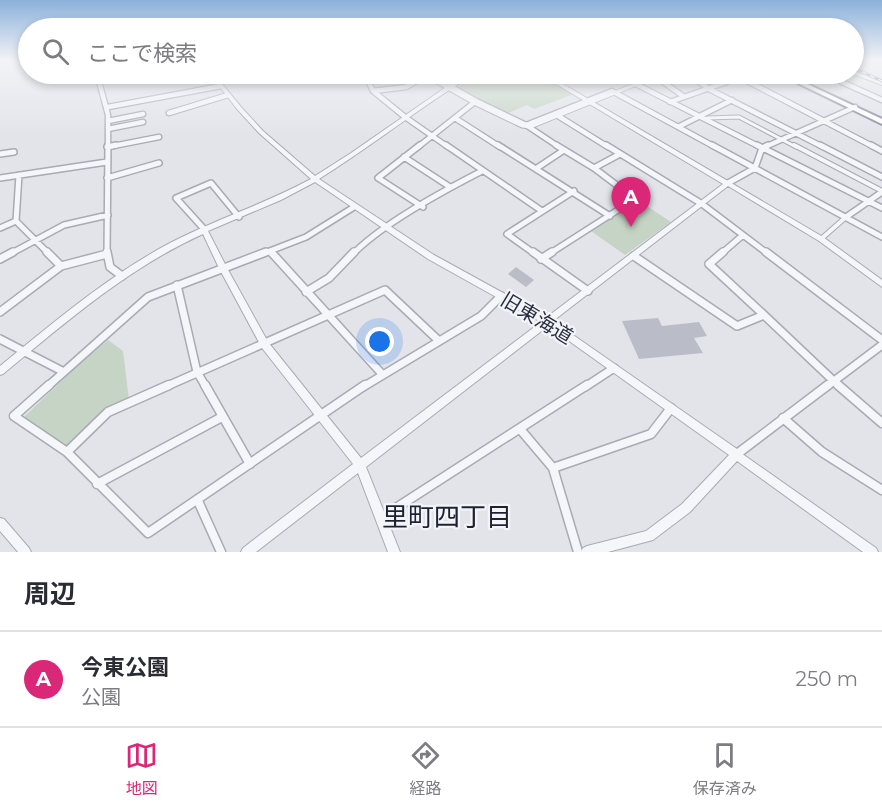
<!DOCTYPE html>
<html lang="ja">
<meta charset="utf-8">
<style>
body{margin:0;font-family:Montserrat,"Noto Sans JP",sans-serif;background:#f7f7f7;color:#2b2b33}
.you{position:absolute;left:380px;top:342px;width:21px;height:21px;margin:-15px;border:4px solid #fff;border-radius:50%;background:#1a73e8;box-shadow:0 0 0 9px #1a73e833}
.badge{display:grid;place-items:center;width:39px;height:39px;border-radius:50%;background:#db2777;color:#fff;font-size:20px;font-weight:700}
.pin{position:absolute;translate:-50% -50px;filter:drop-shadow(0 2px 3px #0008)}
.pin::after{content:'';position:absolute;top:32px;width:21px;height:18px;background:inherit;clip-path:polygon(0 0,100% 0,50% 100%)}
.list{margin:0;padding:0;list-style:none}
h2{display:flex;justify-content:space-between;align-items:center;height:78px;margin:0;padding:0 24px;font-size:26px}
h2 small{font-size:20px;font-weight:400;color:#7c7c81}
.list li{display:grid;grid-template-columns:39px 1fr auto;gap:18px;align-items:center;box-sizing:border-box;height:96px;padding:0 24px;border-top:2px solid #e1e1e2}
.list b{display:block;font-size:22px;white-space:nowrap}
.list p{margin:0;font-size:20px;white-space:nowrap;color:#7c7c81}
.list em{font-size:20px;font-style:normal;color:#7c7c81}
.icon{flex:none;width:33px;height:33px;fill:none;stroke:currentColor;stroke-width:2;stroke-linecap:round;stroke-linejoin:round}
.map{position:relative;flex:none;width:882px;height:552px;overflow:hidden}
.search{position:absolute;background:#fff;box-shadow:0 3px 9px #0003;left:18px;right:18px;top:18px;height:66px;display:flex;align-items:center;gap:15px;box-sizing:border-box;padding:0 21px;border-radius:33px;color:#7c7c81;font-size:22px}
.sheet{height:174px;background:#fff}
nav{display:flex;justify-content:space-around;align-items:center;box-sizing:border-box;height:84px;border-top:2px solid #e1e1e2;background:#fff;font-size:16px;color:#7c7c81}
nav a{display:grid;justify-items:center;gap:3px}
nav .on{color:#db2777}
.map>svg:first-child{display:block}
.green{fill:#c5d4c4}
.building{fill:#babdc7}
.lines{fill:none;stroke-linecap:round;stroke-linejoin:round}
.pedestrian-far1-casing{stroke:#a8aab4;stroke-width:5}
.pedestrian-casing{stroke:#a8aab4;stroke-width:6}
.minor-far3-casing{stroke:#a8aab4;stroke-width:7}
.minor-far2-casing{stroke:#a8aab4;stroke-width:8}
.minor-far1-casing{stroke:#a8aab4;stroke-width:10}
.minor-casing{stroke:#a8aab4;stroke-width:11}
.tertiary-casing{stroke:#a8aab4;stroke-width:2}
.trunk-casing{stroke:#8b8fa0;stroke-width:4}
.pedestrian-far1{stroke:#f5f6f9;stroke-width:3}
.pedestrian{stroke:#f5f6f9;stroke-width:4}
.minor-far3{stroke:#f5f6f9;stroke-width:4.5}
.minor-far2{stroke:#f5f6f9;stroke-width:5}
.minor-far1{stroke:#f5f6f9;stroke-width:7}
.minor{stroke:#f5f6f9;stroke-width:8}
.tertiary{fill:#f5f6f9;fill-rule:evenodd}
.trunk{fill:#fff;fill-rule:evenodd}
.rail-casing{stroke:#7d8193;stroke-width:3}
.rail{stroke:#f2f4f8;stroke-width:1.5;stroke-dasharray:4.5;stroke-linecap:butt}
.labels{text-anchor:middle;stroke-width:4.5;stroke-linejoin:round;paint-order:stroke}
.street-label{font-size:20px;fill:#2b3041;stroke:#f2f4f8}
.near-neighbourhood-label{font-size:26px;fill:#1e2132;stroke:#f2f4f8}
</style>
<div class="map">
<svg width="882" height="552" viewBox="0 0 882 552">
<rect width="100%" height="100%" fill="#e3e4ea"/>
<path class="green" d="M475 74H541L574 94 534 109 527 105 506 114 457 88Z
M638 200 671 222 625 255 591 231Z
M108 340 123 351 129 400 106 410 64 448 24 417 77 366Z"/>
<path class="building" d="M516 267 534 280 526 287 508 274Z
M658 318 662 326 699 322 707 336 694 338 703 353 639 359 622 321Z"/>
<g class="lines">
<g class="pedestrian-far1-casing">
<path id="pedestrian-far1" d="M423 74 476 104 522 126 530 127 634 85
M609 74 623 80
M707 118 739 117 796 147"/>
</g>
<g class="pedestrian-casing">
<path id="pedestrian" d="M794 145 882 191
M821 239 846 217"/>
</g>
<g class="minor-far3-casing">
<path id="minor-far3" d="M97 74 108 115V147
M365 74 373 91 405 117 448 147
M616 74 760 147
M652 74 683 96
M688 74 709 89 823 147
M734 74 874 147
M824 74 882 100
M373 91 406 87 429 74 476 101 526 125 559 147
M670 102 749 74
M108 107 221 86
M169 113 228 95
M555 114 608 147
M455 118 500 147
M108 121 143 114
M526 125 612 91 715 147
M678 127 732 100
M108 129 143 122
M108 147 159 137
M418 147 476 101
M765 147 855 107"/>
</g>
<g class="minor-far2-casing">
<path id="minor-far2" d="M420 145 378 178 423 207
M446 145 542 211
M498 145 610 216
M606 145 702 204 743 235
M712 145 882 237
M757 145 882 208
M820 145 882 177
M871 145 882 151
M107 147 116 145
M762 148 768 145
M0 154 14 152
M404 157 450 187
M537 168 564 150
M594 168 620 154
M0 178 107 162
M107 178 159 163
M728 183 755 168 762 148
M846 217 882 192
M16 221 49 254
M16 221 19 175
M0 228 16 221
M204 229 176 198 211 183 239 217
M271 252 273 254
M10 254 64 225 108 215
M107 254 108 145
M262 254 306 237 354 207
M353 254C383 223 443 191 482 171
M535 254 507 234 574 191
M549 254 635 199 594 168 556 145
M721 254 743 235 768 254"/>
</g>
<g class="minor-far1-casing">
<path id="minor-far1" d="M47 252 61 266
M107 252 110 267 122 276
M271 252 382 374
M533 252 588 291
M766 252 882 340
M634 256 737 326 764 315 709 264 723 252
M0 259 13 252
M541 259 552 252
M177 285 197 372 206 387
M306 292 329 278 354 252
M0 312 61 266 107 254
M764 315 840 387
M0 339 64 372
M47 387 148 297 266 252
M165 387 385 290 438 340
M363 387 481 316 501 296
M585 387 614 368
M826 387 882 345"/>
</g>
<g class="minor-casing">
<path id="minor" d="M49 385 14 416 67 452 148 533 365 385
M205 385 250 464
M838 385 882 423
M783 418 822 452 882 490
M520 429 553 468 578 552
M67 452 108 412 169 385
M737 454 828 385
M553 468 651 434 671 408
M97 484 222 417
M198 501 221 552
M382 517 587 385"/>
</g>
<g class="tertiary-casing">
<path id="tertiary" d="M854 71 882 82V85L853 74Z
M210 74H214L241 107 263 131 315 176 351 153 449 85 468 74H473V75C420 107 372 146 319 179L434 255 547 317 723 184 541 75V74H546L823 237 882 280V287L819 241 728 186 553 321 737 449 740 451 741 453 876 548 878 552H863L737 461 690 512 653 540 608 552H581L583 548 587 546 646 531 682 504 729 455 548 326 366 467 400 552H388L358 473 256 552H241L243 548 353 464 262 348 219 268 203 234C128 268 66 322 3 374L0 375V366C54 322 108 276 170 243 216 219 265 204 311 179L259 133 237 109ZM315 182 428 259 541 322 361 458 268 342 227 268 208 231 281 200Z
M0 518 4 519 29 548 31 552H18L0 531Z"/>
</g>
<g class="trunk-casing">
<path id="trunk" d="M779 74H786L882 119V124Z"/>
</g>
<use href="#pedestrian-far1" class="pedestrian-far1"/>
<use href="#pedestrian" class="pedestrian"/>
<use href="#minor-far3" class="minor-far3"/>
<use href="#minor-far2" class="minor-far2"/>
<use href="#minor-far1" class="minor-far1"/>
<use href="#minor" class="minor"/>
<use href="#tertiary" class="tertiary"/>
<use href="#trunk" class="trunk"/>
<g class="rail-casing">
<path id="rail" d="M854 68 882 81"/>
</g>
<use href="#rail" class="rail"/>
</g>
<linearGradient id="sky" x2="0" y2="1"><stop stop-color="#8bb1db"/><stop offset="0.44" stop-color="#f2f3f6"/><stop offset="1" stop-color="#f2f3f6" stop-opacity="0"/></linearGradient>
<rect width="882" height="137" fill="url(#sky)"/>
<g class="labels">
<g class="street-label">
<text transform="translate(537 318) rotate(31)" y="7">旧東海道</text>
</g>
<g class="near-neighbourhood-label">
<text x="447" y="526">里町四丁目</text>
</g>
</g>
</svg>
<div class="you"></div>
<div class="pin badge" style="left:631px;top:227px">A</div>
<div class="search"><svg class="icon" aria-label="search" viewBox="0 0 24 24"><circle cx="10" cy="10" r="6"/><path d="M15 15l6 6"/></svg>ここで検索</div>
</div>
<section class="sheet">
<h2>周辺<small></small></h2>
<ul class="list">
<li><span class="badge">A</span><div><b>今東公園</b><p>公園</p></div><em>250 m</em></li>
</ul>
</section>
<nav>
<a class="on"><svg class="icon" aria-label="map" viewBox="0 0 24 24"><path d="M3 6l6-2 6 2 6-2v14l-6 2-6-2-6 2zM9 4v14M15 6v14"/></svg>地図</a>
<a><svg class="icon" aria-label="directions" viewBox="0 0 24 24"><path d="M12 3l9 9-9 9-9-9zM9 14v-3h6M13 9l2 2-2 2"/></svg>経路</a>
<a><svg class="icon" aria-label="saved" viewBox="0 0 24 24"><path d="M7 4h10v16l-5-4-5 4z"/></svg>保存済み</a>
</nav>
